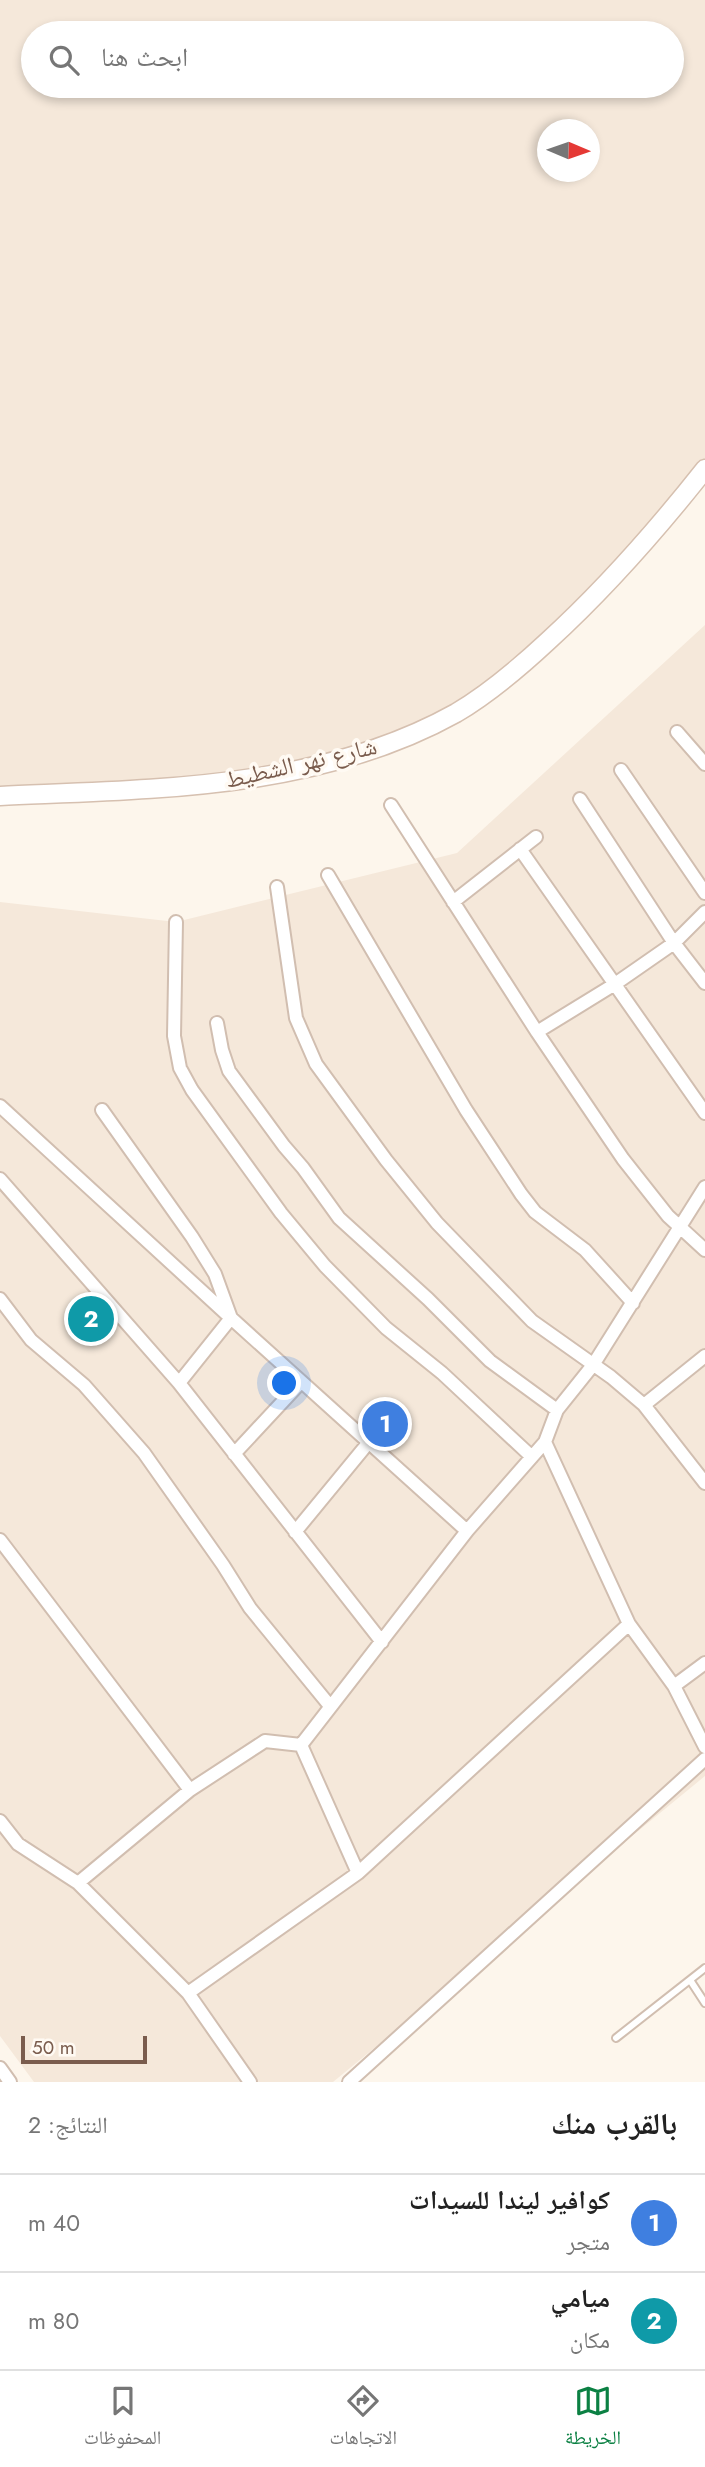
<!DOCTYPE html>
<html lang="ar">
<meta charset="utf-8">
<style>
body{margin:0;font-family:Jost,"Noto Naskh Arabic",sans-serif;background:#f6f6f6;color:#222;direction:rtl}
.compass{position:absolute;left:537px;top:119px;width:63px;height:63px;border-radius:50%;background:#fff;box-shadow:0 4px 10px #0003;rotate:92deg}
.scale{position:absolute;left:21px;bottom:18px;width:126px;box-sizing:border-box;padding-left:7px;border:4px solid #7a5c4d;border-top:0;font-size:19px;line-height:24px;white-space:nowrap;color:#7a5c4d;-webkit-text-stroke:5px #fffaf3;paint-order:stroke}
.you{position:absolute;left:285px;top:1384px;width:24px;height:24px;margin:-18px;border:5px solid #fff;border-radius:50%;background:#1a73e8;box-shadow:0 0 0 10px #1a73e833}
.badge{display:grid;place-items:center;width:46px;height:46px;border-radius:50%;background:#0b8043;color:#fff;font-size:23px;font-weight:700}
.pin{position:absolute;translate:-50% -50%;border:4px solid #fff;box-shadow:0 2px 7px #0006}
.list{margin:0;padding:0;list-style:none}
h2{display:flex;justify-content:space-between;align-items:center;height:91px;margin:0;padding:0 28px;font-size:30px}
h2 small{font-size:23px;font-weight:400;color:#767676}
.list li{display:grid;grid-template-columns:46px 1fr auto;gap:21px;align-items:center;box-sizing:border-box;height:98px;padding:0 28px;border-top:2px solid #e0e0e0}
.list b{display:block;font-size:26px;white-space:nowrap}
.list p{margin:0;font-size:23px;white-space:nowrap;color:#767676}
.list em{font-size:23px;font-style:normal;color:#767676}
.icon{flex:none;width:38px;height:38px;fill:none;stroke:currentColor;stroke-width:2;stroke-linecap:round;stroke-linejoin:round}
.map{position:relative;flex:none;width:705px;height:2082px;overflow:hidden;direction:ltr}
.search{position:absolute;background:#fff;box-shadow:0 4px 10px #0003;left:21px;right:21px;top:21px;height:77px;display:flex;align-items:center;gap:18px;box-sizing:border-box;padding:0 24px;border-radius:38px;color:#767676;font-size:26px}
.sheet{height:287px;background:#fff}
nav{display:flex;justify-content:space-around;align-items:center;box-sizing:border-box;height:98px;border-top:2px solid #e0e0e0;background:#fff;font-size:19px;color:#767676}
nav a{display:grid;justify-items:center;gap:4px}
nav .on{color:#0b8043}
.map>svg:first-child{display:block}
.residential{fill:#f5e8da;fill-rule:evenodd}
.lines{fill:none;stroke-linecap:round;stroke-linejoin:round}
.lane-casing{stroke:#d1beb0;stroke-width:10}
.street-casing{stroke:#d1beb0;stroke-width:16}
.secondary-casing{stroke:#d6c0b0;stroke-width:21}
.lane{stroke:#fff;stroke-width:6}
.street{stroke:#fff;stroke-width:12}
.secondary{stroke:#fff;stroke-width:18}
.labels{text-anchor:middle;stroke-width:7;stroke-linejoin:round;paint-order:stroke}
.street-label{font-size:24px;fill:#7a5c4d;stroke:#fffaf3}
</style>
<div class="map">
<svg width="705" height="2082" viewBox="0 0 705 2082">
<rect width="100%" height="100%" fill="#fdf6ec"/>
<path class="residential" d="M0 0H705V469L643 546 458 711 310 766 0 796ZM33 33H672V86H33ZM548 130H590V172H548Z
M705 625V1776L333 2082H34L0 2036V902L176 922 457 853Z"/>
<g class="lines">
<g class="lane-casing">
<path id="lane" d="M690 1980 705 2003
M616 2038 705 1968"/>
</g>
<g class="street-casing">
<path id="street" d="M677 732 705 764
M621 770 705 893
M580 799 674 943 705 983
M391 805 537 1032 623 1159 668 1216 705 1250
M520 849 705 1113
M328 875 466 1110 521 1194 535 1212 585 1250 633 1303
M277 887 296 1018 316 1064 386 1160 437 1223 532 1321 611 1377 644 1405 705 1483
M453 902 536 837
M176 922 174 1036 180 1068 192 1090 281 1213 325 1266 386 1328 442 1373 532 1457
M217 1023 222 1050 229 1071 284 1146 303 1168 339 1218 428 1299 490 1361 557 1410
M537 1032 615 984 674 943 705 912
M0 1106 231 1318 467 1531
M102 1110 192 1237 215 1274 231 1318 179 1383
M0 1179 179 1383 382 1642
M0 1299 31 1340 84 1385 144 1453 223 1565 250 1608 330 1706
M644 1405 705 1356
M545 1442 629 1624 674 1686 705 1747
M234 1454 301 1382
M295 1532 369 1442
M0 1540 190 1790
M674 1686 705 1663
M301 1745 467 1531 545 1442 557 1410 593 1365 705 1187
M301 1745 358 1873
M0 1821 18 1844 78 1883 188 1993 250 2082
M78 1883 190 1790 265 1741 301 1745
M188 1993 358 1873 629 1624
M0 2068 10 2082
M349 2082 705 1759"/>
</g>
<g class="secondary-casing">
<path id="secondary" d="M0 796C153 789 318 790 456 713 490 693 519 668 548 641 606 588 656 531 705 469"/>
</g>
<use href="#lane" class="lane"/>
<use href="#street" class="street"/>
<use href="#secondary" class="secondary"/>
</g>
<g class="labels">
<g class="street-label">
<text transform="translate(301 763) rotate(-13)" y="8">شارع نهر الشطيط</text>
</g>
</g>
</svg>
<svg class="compass" viewBox="-18 -18 36 36"><path d="M0-13l5 13h-10z" fill="#e53935"/><path d="M0 13l5-13h-10z" fill="#767676"/></svg>
<div class="scale">50 m</div>
<div class="you"></div>
<div class="pin badge" style="left:385px;top:1424px;background:#3f7fe0">1</div>
<div class="pin badge" style="left:91px;top:1319px;background:#0f9aa8">2</div>
<div class="search"><svg class="icon" aria-label="search" viewBox="0 0 24 24"><circle cx="10" cy="10" r="6"/><path d="M15 15l6 6"/></svg>ابحث هنا</div>
</div>
<section class="sheet">
<h2>بالقرب منك<small>النتائج: 2</small></h2>
<ul class="list">
<li><span class="badge" style="background:#3f7fe0">1</span><div><b>كوافير ليندا للسيدات</b><p>متجر</p></div><em>40 m</em></li>
<li><span class="badge" style="background:#0f9aa8">2</span><div><b>ميامي</b><p>مكان</p></div><em>80 m</em></li>
</ul>
</section>
<nav>
<a class="on"><svg class="icon" aria-label="map" viewBox="0 0 24 24"><path d="M3 6l6-2 6 2 6-2v14l-6 2-6-2-6 2zM9 4v14M15 6v14"/></svg>الخريطة</a>
<a><svg class="icon" aria-label="directions" viewBox="0 0 24 24"><path d="M12 3l9 9-9 9-9-9zM9 14v-3h6M13 9l2 2-2 2"/></svg>الاتجاهات</a>
<a><svg class="icon" aria-label="saved" viewBox="0 0 24 24"><path d="M7 4h10v16l-5-4-5 4z"/></svg>المحفوظات</a>
</nav>
